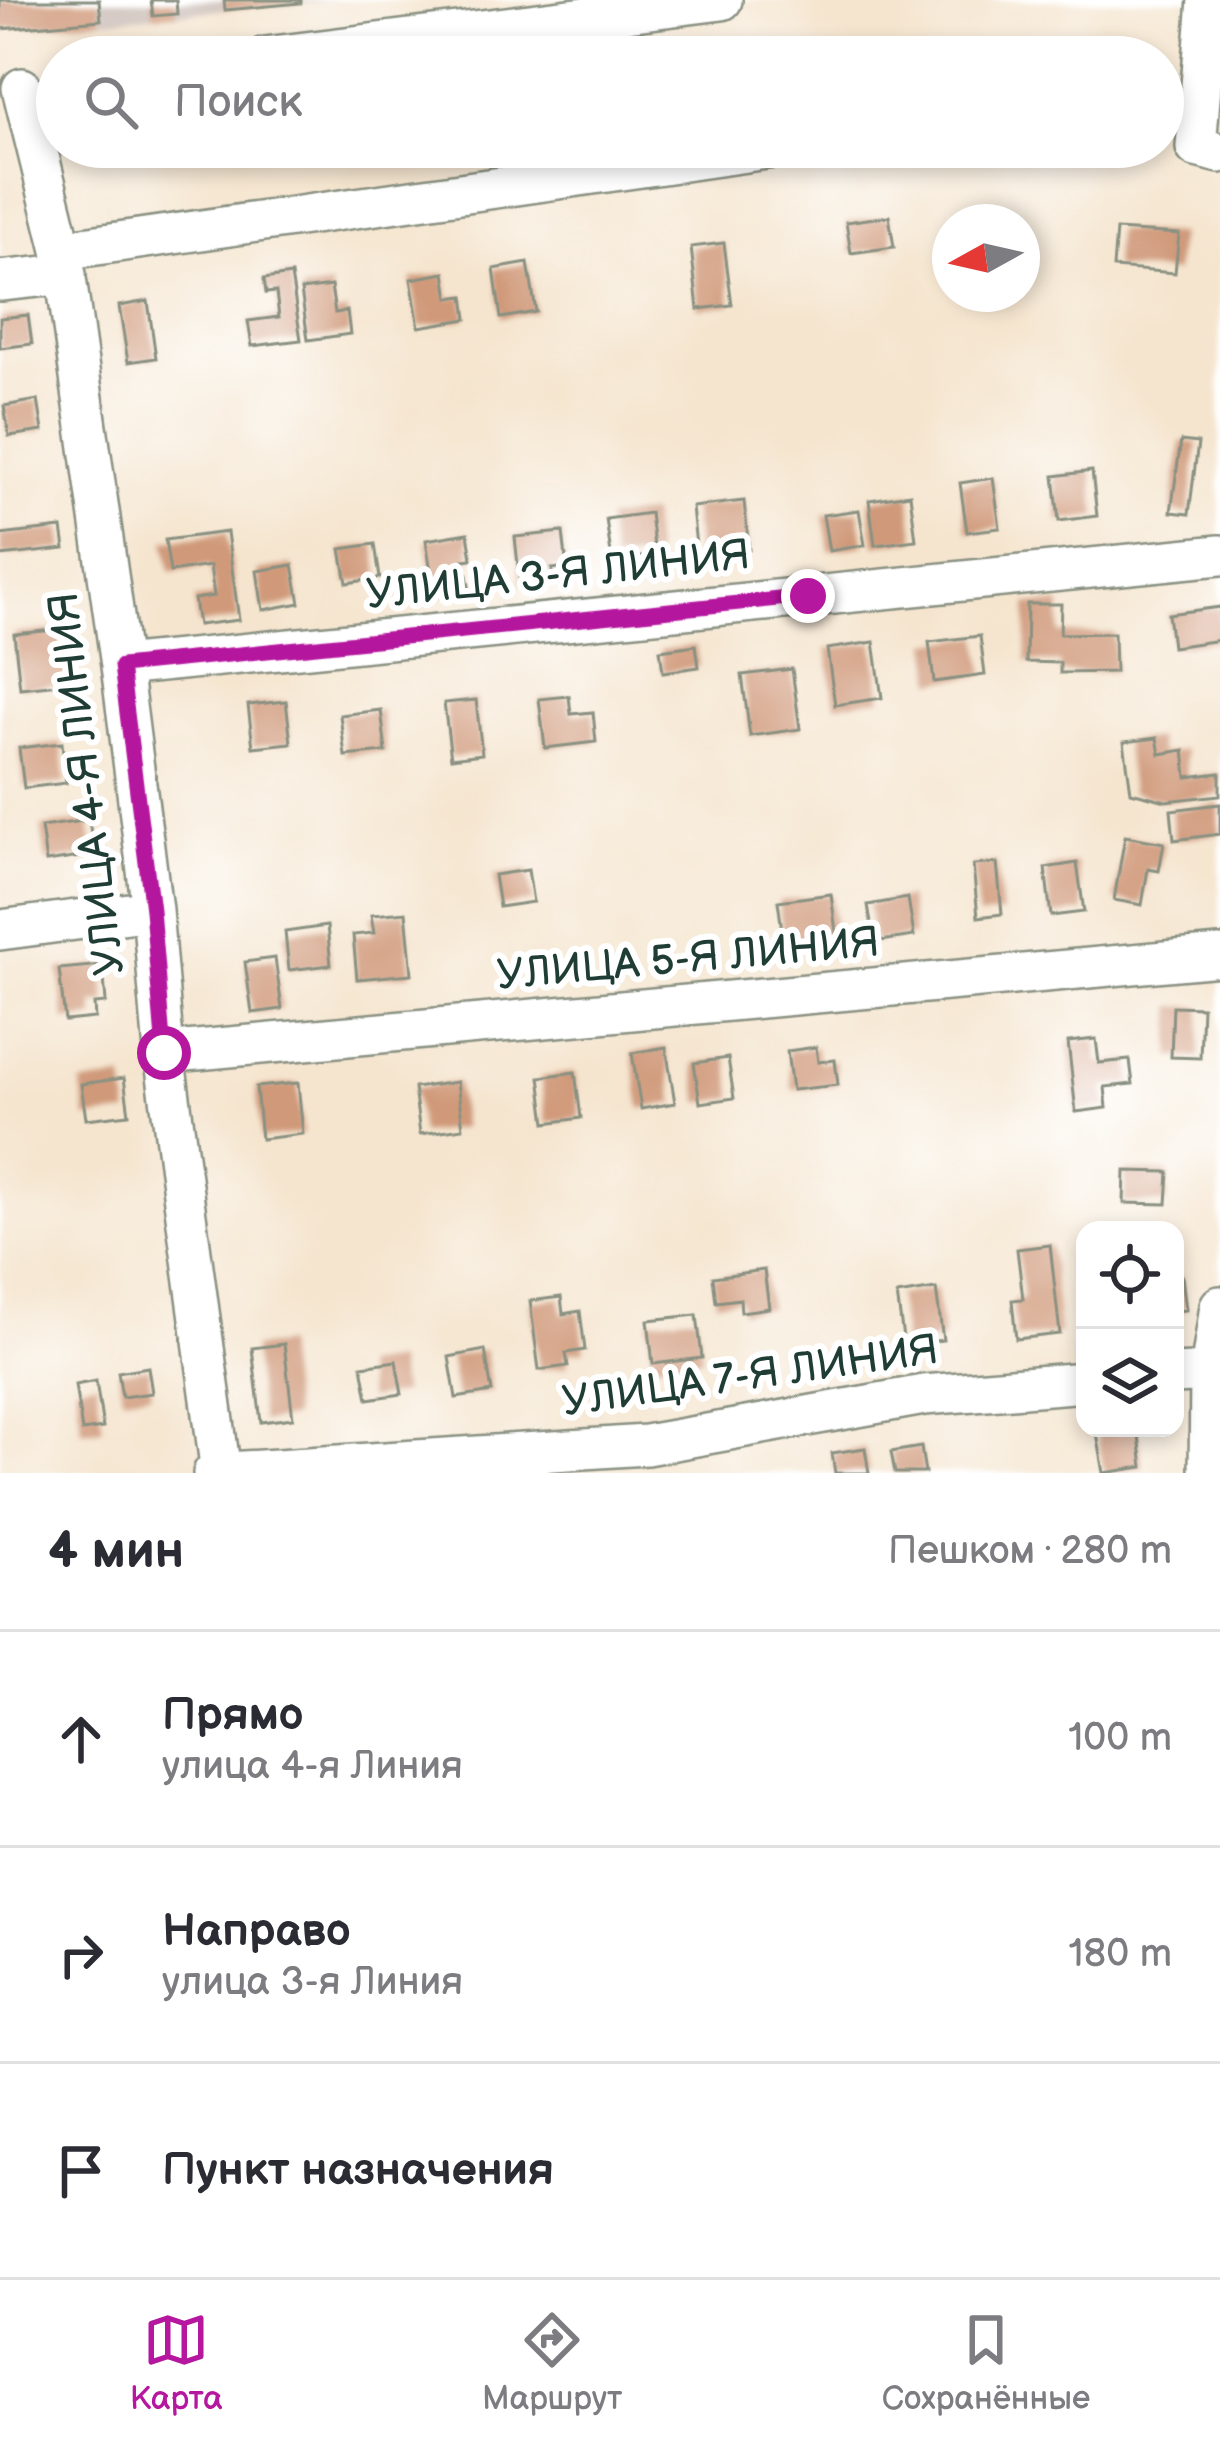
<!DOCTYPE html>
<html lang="ru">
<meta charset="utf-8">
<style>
body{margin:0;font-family:"Balsamiq Sans",sans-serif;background:#f2f2f3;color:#2b2b33}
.controls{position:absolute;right:36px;bottom:36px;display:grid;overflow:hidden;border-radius:24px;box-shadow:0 6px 18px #0003}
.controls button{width:108px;height:108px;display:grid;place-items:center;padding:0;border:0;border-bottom:3px solid #e1e1e2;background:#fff;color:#2b2b33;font:60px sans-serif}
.compass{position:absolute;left:932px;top:204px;width:108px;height:108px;border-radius:50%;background:#fff;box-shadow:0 6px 18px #0003;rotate:262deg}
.stop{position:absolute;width:36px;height:36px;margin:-27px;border:9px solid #b5179e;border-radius:50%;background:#fff}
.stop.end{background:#b5179e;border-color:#fff;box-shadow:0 3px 12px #0008}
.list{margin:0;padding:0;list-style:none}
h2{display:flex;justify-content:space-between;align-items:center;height:156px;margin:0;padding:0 48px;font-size:51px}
h2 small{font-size:39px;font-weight:400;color:#7c7c81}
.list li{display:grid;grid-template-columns:78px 1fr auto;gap:36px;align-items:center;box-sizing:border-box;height:216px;padding:0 48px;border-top:3px solid #e1e1e2}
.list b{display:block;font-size:45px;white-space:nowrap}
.list p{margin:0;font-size:39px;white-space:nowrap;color:#7c7c81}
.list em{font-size:39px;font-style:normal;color:#7c7c81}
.icon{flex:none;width:66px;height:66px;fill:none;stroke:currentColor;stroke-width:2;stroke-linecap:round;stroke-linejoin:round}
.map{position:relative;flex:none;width:1220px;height:1473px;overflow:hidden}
.search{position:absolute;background:#fff;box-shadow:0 6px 18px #0003;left:36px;right:36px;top:36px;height:132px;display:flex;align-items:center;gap:30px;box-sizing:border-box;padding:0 42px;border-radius:66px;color:#7c7c81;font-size:45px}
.sheet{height:804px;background:#fff}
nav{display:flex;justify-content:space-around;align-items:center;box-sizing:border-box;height:168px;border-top:3px solid #e1e1e2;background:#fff;font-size:33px;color:#7c7c81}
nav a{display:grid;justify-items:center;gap:6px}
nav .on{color:#b5179e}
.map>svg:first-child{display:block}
.industrial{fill:#cec1ba}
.building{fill:#d09a7a}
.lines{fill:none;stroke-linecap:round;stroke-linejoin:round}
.minor-casing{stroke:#8a9182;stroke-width:44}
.minor{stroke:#fff;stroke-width:39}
.route{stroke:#b5179e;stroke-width:15}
.labels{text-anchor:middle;stroke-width:12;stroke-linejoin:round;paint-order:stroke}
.street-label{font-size:42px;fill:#1f3d34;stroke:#fff}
</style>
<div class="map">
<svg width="1220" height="1473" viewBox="0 0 1220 1473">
<rect width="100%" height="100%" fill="#fff"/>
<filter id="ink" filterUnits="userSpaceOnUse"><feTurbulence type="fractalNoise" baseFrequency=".00833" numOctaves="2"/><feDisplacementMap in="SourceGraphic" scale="24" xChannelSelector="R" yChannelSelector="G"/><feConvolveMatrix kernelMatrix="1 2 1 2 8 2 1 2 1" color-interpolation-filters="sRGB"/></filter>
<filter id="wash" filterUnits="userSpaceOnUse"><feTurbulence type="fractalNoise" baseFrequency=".004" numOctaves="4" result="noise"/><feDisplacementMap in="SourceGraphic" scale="48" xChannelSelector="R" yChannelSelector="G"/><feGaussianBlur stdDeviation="2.7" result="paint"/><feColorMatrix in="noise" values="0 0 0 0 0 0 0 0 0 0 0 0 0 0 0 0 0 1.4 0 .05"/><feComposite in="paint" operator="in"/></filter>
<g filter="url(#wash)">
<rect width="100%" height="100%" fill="#f5e5cf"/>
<path class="industrial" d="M0 0H340L0 29Z"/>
<g id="blocks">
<path class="building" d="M0 0H99L101 20 0 29Z
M151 0H176L177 14 153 16Z
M224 0H301V3L225 10Z
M1009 208 1011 222H992L991 210Z
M889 216 894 247 851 253 846 222Z
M1116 230 1179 234 1175 273 1113 268Z
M724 243 732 305 698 309 691 247Z
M528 263 536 312 501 318 494 269Z
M445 273 449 298 464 296 467 319 419 327 411 279Z
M291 275 301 340 252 346 248 321 279 317 276 292 266 293 264 279Z
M331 286 335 313 347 311 350 334 308 340 301 290Z
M148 301 156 358 128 362 119 306Z
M28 315 32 344 0 348V318Z
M38 400 43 431 9 436 4 406Z
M1181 441 1198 443 1189 514 1171 512Z
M1092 471 1097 516 1059 521 1054 476Z
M993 478 1000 528 967 532 960 483Z
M910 494 916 540 875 545 869 500Z
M744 501 749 550 697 556 692 507Z
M859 510 865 545 829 551 823 515Z
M650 513 655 555 612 561 606 519Z
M62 528 65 549 0 556V535Z
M227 532 239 620 198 625 194 599 214 596 210 566 170 572 165 540Z
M563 532 567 567 552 569 553 580 520 584 515 537Z
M468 533 472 559 464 560 470 591 435 597 426 540Z
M375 544 380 578 347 583 341 549Z
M293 565 300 603 263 610 257 571Z
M1027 604H1061L1060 634 1114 633 1115 672 1060 673V663L1026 662Z
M1220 607V640L1172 647 1168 614Z
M64 629 70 683 20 688 14 634Z
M980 636 985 675 934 682 929 642Z
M874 642 882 698 835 705 827 649Z
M696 645 699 667 663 672 660 650Z
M792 669 800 729 750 736 742 675Z
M569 696 571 714 593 712 596 742 545 748 539 699Z
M476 700 482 754 451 758 444 703Z
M286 701 291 743 253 747 248 705Z
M381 710 386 752 345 756 340 715Z
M1157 738 1160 754 1184 750 1187 777 1220 773V795L1166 801 1131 792 1124 742Z
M62 743 66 783 24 788 19 748Z
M1220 804V834L1174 840 1171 810Z
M89 820 94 855 46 862 41 827Z
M1125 836 1164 843 1159 871 1148 869 1142 905 1114 900Z
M997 863 1002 914 978 917 973 865Z
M1077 863 1084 912 1051 916 1045 868Z
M528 870 533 902 499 907 494 875Z
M831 894 837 939 784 945 778 901Z
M908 898 914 936 874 942 868 905Z
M406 912 412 974 357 979 353 935 374 933 371 915Z
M327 926 331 965 289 970 285 932Z
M275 958 282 1009 252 1013 245 962Z
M103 965 106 1003 94 1004 95 1018 65 1021 59 969Z
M1173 1006 1202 1007 1200 1058 1171 1057Z
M1096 1039 1099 1063 1130 1060 1133 1084 1105 1087 1107 1108 1076 1112 1068 1042Z
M666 1047 675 1103 641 1109 632 1053Z
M816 1047 818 1062 835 1060 838 1085 792 1090 787 1051Z
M728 1058 734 1098 700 1103 694 1063Z
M575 1072 581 1118 546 1123 540 1077Z
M124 1078 129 1114 86 1119 81 1084Z
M457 1082 463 1128 420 1134 414 1088Z
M298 1083 303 1134 261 1139 256 1087Z
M1125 1171 1169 1172 1167 1204 1124 1203Z
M1050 1245 1060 1334 1016 1339 1012 1300 1023 1299 1017 1249Z
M764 1270 769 1308 741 1312 740 1299 716 1302 713 1277Z
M1182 1276 1186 1310 1175 1311V1277Z
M936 1289 943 1340 904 1345 897 1295Z
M561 1297 563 1314 580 1311 585 1350 566 1353 568 1366 539 1370 530 1301Z
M697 1315 702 1358 653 1364 648 1320Z
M284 1344 293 1418 261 1422 252 1348Z
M485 1350 492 1392 456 1398 449 1357Z
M396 1361 402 1394 368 1399 362 1366Z
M148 1367 152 1393 122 1397 118 1372Z
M96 1381 103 1428 82 1431 75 1385Z
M1096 1428H1138L1143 1467 1104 1473Z
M921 1447 925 1473H895L891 1452Z
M865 1448 869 1473H835L832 1453Z"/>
</g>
</g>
<g filter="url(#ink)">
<use href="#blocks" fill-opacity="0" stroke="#8a9182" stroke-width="3"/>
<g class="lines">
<g class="minor-casing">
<path id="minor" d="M1208 0 1196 147 1220 153
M265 57 722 0
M22 88 62 250 121 666 152 910 164 1053 221 1473
M62 250 781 147
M0 281 66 274
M121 666 1220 555
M0 930 152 910
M164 1053 1220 956
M1210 1372 1220 1306
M1175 1374 1210 1372 1209 1473
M213 1473 646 1445 924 1395 1085 1382"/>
</g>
<use href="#minor" class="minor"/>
</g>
</g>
<g class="lines" filter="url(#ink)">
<path class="route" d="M164 1053 152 910 121 666 808 596"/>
</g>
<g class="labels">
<g class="street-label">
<text transform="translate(558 573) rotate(-6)" y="15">УЛИЦА 3-Я ЛИНИЯ</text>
<text transform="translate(85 784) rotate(-97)" y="15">УЛИЦА 4-Я ЛИНИЯ</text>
<text transform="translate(688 957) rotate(-5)" y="15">УЛИЦА 5-Я ЛИНИЯ</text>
<text transform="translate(750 1374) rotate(-8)" y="15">УЛИЦА 7-Я ЛИНИЯ</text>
</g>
</g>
</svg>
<div class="controls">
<button><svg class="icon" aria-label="locate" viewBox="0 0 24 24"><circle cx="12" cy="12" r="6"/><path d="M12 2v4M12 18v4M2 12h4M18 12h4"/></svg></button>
<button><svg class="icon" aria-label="layers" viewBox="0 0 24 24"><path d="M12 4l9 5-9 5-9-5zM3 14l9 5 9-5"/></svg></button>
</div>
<svg class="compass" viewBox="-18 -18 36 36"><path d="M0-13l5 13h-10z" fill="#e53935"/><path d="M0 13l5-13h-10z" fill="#7c7c81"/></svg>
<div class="stop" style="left:164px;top:1053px"></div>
<div class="stop end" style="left:808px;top:596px"></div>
<div class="search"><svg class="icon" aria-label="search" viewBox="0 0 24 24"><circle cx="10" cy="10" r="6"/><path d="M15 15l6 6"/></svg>Поиск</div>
</div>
<section class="sheet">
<h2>4 мин<small>Пешком · 280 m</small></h2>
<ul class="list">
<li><svg class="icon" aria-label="ahead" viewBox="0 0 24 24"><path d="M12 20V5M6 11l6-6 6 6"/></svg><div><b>Прямо</b><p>улица 4-я Линия</p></div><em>100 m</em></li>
<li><svg class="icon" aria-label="right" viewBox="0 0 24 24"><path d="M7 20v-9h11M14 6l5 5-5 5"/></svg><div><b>Направо</b><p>улица 3-я Линия</p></div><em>180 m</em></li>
<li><svg class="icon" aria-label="arrive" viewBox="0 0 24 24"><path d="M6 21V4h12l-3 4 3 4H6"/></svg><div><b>Пункт назначения</b></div></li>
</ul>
</section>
<nav>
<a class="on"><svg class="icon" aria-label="map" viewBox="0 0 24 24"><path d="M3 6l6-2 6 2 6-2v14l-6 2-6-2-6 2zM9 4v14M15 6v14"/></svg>Карта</a>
<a><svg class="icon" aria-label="directions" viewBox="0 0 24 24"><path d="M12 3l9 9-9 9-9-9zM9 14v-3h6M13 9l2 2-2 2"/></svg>Маршрут</a>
<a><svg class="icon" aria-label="saved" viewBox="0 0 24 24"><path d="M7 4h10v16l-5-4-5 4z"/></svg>Сохранённые</a>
</nav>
